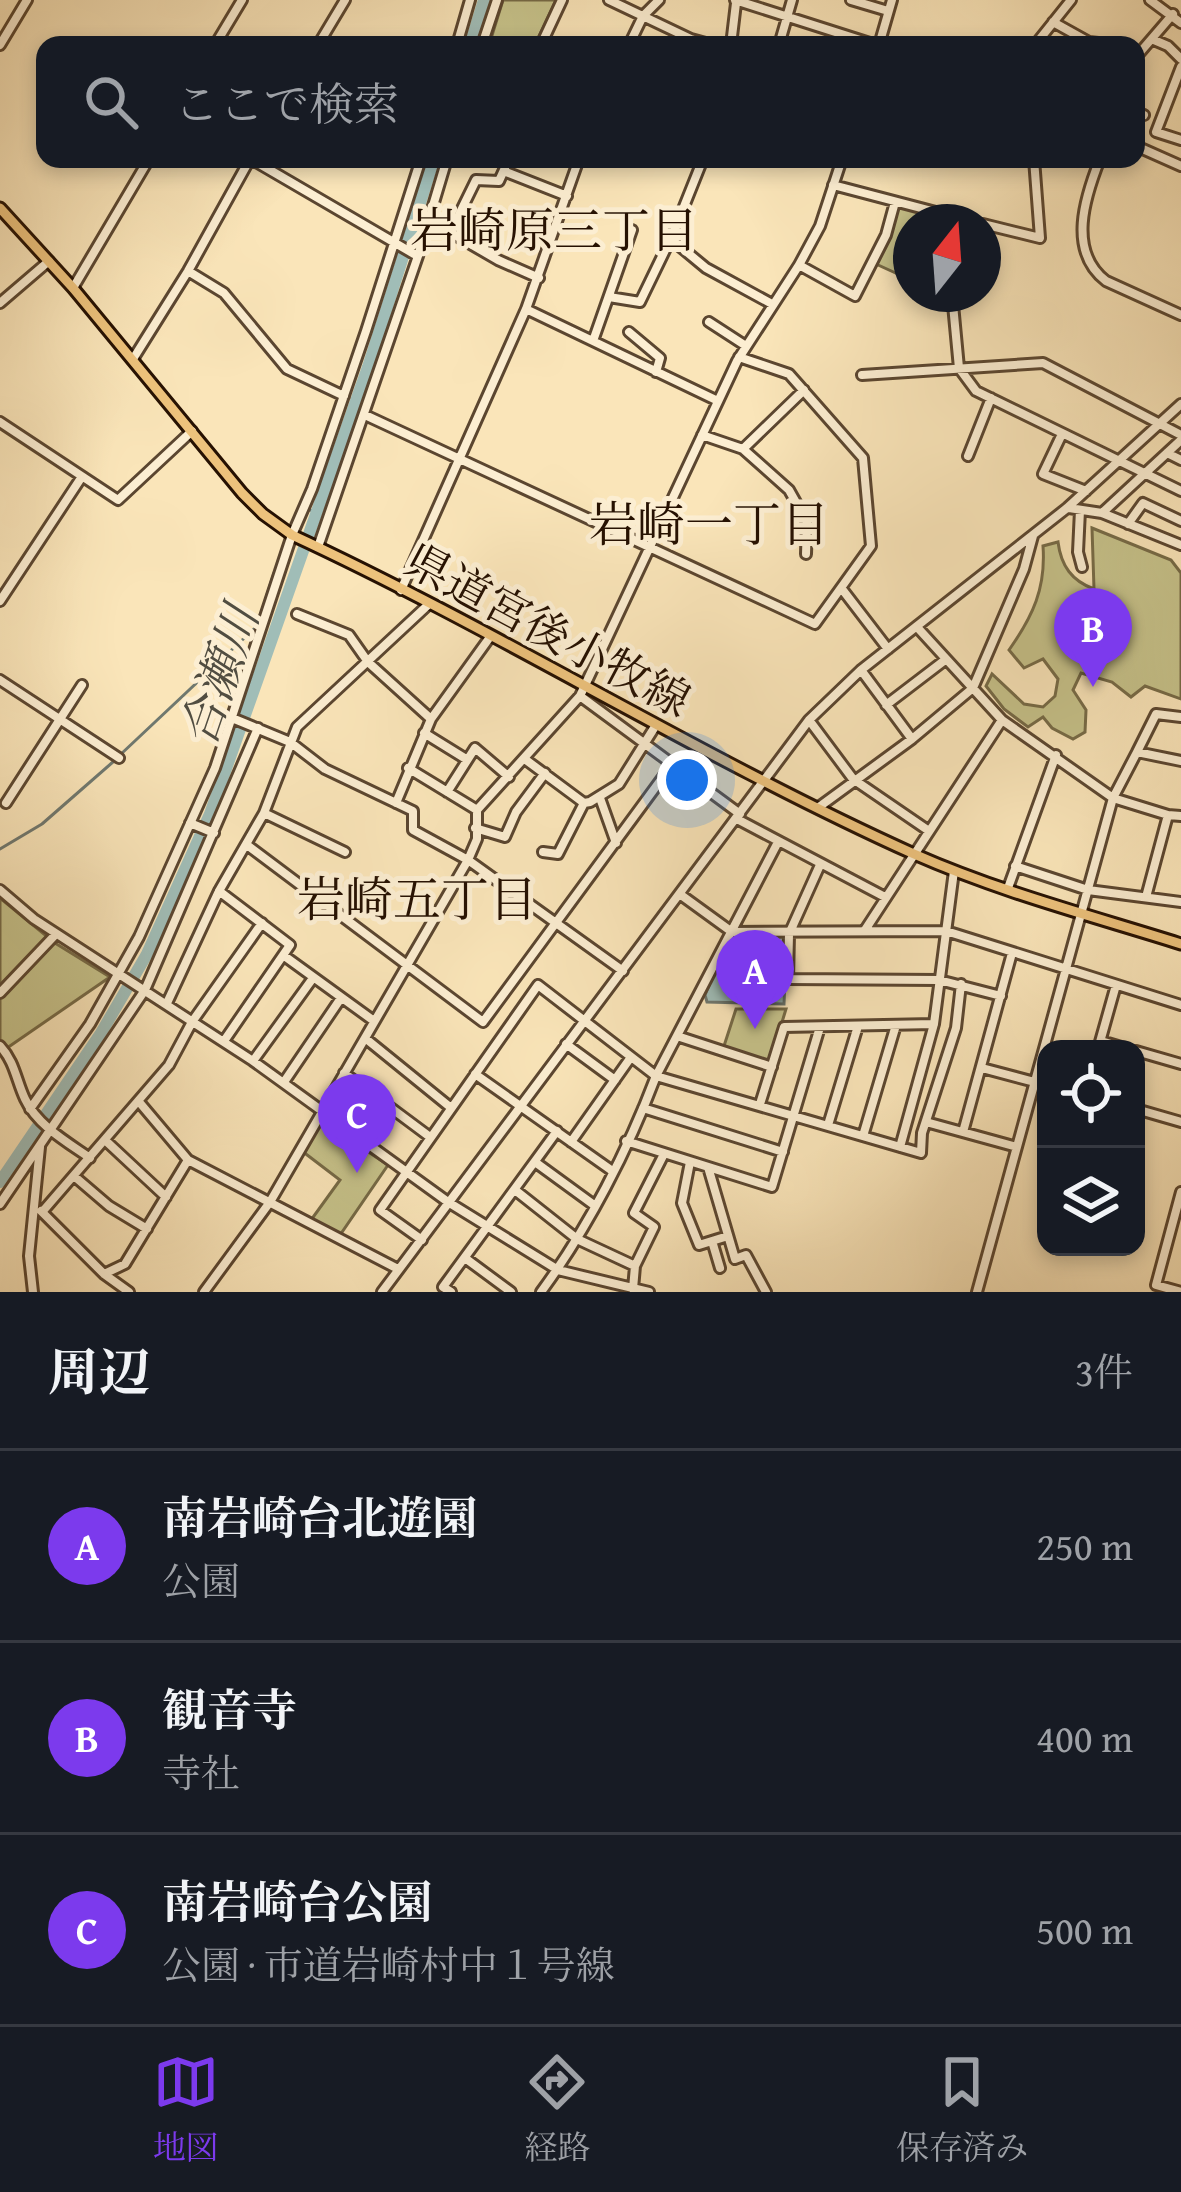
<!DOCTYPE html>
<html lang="ja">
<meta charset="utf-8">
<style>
body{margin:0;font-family:"Gentium Book Plus","Noto Serif JP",serif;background:#20242c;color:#f1f3f6}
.controls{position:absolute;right:36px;bottom:36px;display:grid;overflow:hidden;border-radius:24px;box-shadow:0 6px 18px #0003}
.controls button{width:108px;height:108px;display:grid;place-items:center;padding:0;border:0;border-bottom:3px solid #363941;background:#171b24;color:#f1f3f6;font:60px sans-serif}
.compass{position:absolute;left:893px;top:204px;width:108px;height:108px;border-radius:50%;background:#171b24;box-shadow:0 6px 18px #0003;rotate:17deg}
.you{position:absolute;left:687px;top:780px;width:42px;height:42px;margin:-30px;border:9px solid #fff;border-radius:50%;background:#1a73e8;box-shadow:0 0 0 18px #1a73e833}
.badge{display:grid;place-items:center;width:78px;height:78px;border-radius:50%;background:#7c3aed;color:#fff;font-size:39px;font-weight:700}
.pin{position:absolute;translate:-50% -99px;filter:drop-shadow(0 3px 6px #0008)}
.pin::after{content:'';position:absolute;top:63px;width:42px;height:36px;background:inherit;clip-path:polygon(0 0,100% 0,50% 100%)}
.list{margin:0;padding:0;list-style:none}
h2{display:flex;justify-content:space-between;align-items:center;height:156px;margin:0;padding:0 48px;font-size:51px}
h2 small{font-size:39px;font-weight:400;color:#9ea1a6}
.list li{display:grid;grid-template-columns:78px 1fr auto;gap:36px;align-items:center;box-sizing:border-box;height:192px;padding:0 48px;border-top:3px solid #363941}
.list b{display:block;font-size:45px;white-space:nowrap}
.list p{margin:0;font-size:39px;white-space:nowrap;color:#9ea1a6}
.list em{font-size:39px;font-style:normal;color:#9ea1a6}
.icon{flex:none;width:66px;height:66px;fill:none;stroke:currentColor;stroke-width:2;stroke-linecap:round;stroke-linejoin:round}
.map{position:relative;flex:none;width:1181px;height:1292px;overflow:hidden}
.search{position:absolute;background:#171b24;box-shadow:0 6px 18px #0003;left:36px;right:36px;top:36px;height:132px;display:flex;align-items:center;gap:30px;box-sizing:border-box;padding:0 42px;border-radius:24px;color:#9ea1a6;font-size:45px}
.sheet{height:732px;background:#171b24}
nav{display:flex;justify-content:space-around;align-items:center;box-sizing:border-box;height:168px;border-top:3px solid #363941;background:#171b24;font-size:33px;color:#9ea1a6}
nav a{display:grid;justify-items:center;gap:6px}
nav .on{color:#7c3aed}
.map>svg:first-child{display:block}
.green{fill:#c6c28a;stroke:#766a46;stroke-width:3}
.water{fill:#a0bdb7;stroke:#6f786f;stroke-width:3}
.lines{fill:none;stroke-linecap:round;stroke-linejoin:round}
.stream{stroke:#6f786f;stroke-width:3}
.river{stroke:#a0bdb7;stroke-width:12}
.minor-casing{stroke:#5b4630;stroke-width:14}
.major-casing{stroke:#261102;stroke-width:15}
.minor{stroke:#fceed2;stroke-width:8}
.major{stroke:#edc27c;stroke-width:9}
.labels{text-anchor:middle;stroke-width:10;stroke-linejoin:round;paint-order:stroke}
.street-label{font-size:45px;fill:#261102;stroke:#fceed2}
.neighbourhood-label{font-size:48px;fill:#261102;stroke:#fceed2}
.water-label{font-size:48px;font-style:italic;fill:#514d41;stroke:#fceed2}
</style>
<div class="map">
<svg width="1181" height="1292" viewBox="0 0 1181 1292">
<rect width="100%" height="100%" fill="#fae5b9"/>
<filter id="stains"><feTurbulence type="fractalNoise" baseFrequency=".00167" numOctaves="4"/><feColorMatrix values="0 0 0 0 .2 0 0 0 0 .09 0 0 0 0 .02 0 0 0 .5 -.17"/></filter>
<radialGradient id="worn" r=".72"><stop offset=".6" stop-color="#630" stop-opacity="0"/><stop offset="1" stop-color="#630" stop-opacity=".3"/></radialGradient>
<path class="green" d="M503 0H556L535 45H489Z
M898 206 942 217V222H911V280L876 264Z
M1092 528 1171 560 1181 573V699L1145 686 1131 697 1112 682 1081 673 1073 690 1086 710 1085 732 1073 739 1052 728 1043 717 1028 727 1004 709 986 686 992 674 1024 704 1043 707 1055 696 1058 679 1043 659 1024 668 1009 650C1033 616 1046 588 1043 546L1058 542C1061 566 1072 581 1094 589Z
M0 898 55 943 110 977 7 1048 0 1041Z
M736 1009H786L769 1065 723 1049Z
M320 1120 388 1165 340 1235 311 1220 340 1180 302 1151Z"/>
<path class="water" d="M732 932 787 934 784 1004 707 1002 705 995Z"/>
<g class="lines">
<path class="stream" d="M307 509 316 512
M5 688 52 719
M120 755 257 626 274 573
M0 849 42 824 114 761"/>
<path class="river" d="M470 45 484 0
M0 1182 101 1033 147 954 210 814 368 367 434 159"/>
<g class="minor-casing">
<path id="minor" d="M609 0 691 39 713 45
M735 0 876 45
M851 0 888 11
M1150 0 1181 23
M1053 22 1089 42 1117 45
M1154 40 1168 46 1181 59
M0 45 27 0
M215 45 242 0
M318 45 345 0
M457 45 470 0
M482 45 497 0
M541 45 562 0
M629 45 643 16 659 0
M731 45 736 3
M779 45 792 0
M879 45 892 0
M1035 45 1071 0
M1136 57 1173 14
M1181 67 1156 132 1181 140
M1136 112 1144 115
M1136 146 1181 166
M251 159 414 254
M703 159 671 239 706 268 772 304
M1100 159C1085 197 1067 251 1106 281L1181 315
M506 172 567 196
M833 185 974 222
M429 220 498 260 539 278
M983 224 1040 238 1034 159
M451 231 476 180 499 181 509 159
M799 265 855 296 886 235 895 202
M188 271 224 293 287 369 344 396
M73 288 149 159
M952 294 959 368 976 391 1181 491
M609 297 640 302 670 240
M0 303 49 261
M526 309 718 401
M709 322 746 346
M629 332 660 358 656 372
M593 341 632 230
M133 359 188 271 250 159
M862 375 1043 363 1181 435
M365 415 815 624 871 546 863 458 789 374 739 357
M0 422 118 500 192 431
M1062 434 1043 474 1086 491
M702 435 743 449 789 490 807 522 806 554
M743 449 804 390
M1167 453 1181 460
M968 456 991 398
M1069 508 1102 513 1181 545
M1080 510 1078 552 1082 567
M1102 513 1181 440
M1128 524 1143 503 1181 521
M318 547 418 256 447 159
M842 589 888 649
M401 590 526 309 579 159
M0 601 81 478
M297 614 349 635 368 662 431 719
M917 627 1002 720 1113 798 1168 815 1146 897
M861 670 912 739
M0 680 119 758
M580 696 740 814
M886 705 945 660
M232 718 290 742 325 769 413 811V830L468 860 623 971
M809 720 853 779 929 831
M424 733 466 759
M1137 752 1156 714 1181 717
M526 760 584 803 590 802 619 784 656 725
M408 768 477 810
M447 792 475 748 509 777
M600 798 616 843
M6 803 82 685
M396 803 431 719 490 637
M819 807 912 739 973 688 1024 569 1033 536
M264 813 345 852
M1168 815 1181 816
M737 819 885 897
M190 823 214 833
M475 828 505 837 516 812 545 773
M247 845 483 1022 674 762
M543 852 558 854 584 803
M820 865 789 934 788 979 939 980 1001 996
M1015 866 1088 890 1181 902
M1008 888 1056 755
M0 890 34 919 253 1061 448 1202 558 1270 649 1292
M219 891 290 945 224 1041
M681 895 732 932 946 931 1181 1005
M865 930 1002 720
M283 955 374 1021
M0 993 56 934
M167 1003 219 891 264 813 297 727 429 604
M677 1036 772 1067
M365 1038 450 1107
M1101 1041 1128 1049
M566 1044 615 1080
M0 1046C15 1062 16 1080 25 1099 37 1125 67 1142 90 1158
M1098 1049 1116 985
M1136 1051 1181 1064
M253 1061 313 978
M982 1068 1046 1085
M344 1073 430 1137
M475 1074 611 1170
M284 1082 341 998
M140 1103 188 1160 398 1269
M760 1104 784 1027 934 1024
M643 1108 783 1152
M30 1109 90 1024 139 937 215 768 292 535 312 489 366 331 421 159
M1136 1109 1181 1122
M926 1122 1017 1147
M828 1125 858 1026
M963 1132 1012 953
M863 1136 896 1025
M106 1141 166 1197
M626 1141 772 1187 820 1027
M571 1142 631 1057
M900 1147 934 1024 954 871
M535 1162 594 1205
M690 1162 682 1203 699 1245 728 1236
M708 1167 735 1259 746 1255 766 1292
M74 1176 109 1206 147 1229
M515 1190 577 1239 635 1266
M1181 1192 1156 1285 1181 1292
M0 1204 145 990 258 728
M41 1211 104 1274 129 1292
M43 1211 169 1065 192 1022 262 923
M422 1240 380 1210 538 985 656 1076 921 1153 922 1133 956 1028 961 984
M712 1241 720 1268
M465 1258 511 1292
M104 1274 125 1264 188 1160
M633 1289 635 1266 654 1227 634 1213 664 1154
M33 1292 29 1256 40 1147
M204 1292 270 1202 468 860 477 839V810L580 696 737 361 799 265 820 226 842 159
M382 1292 809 720 861 670 1067 508 1181 404
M451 1292 443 1287 557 1131
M541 1292C588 1228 628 1150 656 1076L778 842
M977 1292 1113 798 1137 752 1181 761"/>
</g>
<g class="major-casing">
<path id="major" d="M0 208 73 288 242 493 263 514 292 535C503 633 701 758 914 854 1000 892 1092 916 1181 944"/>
</g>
<use href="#minor" class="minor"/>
<use href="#major" class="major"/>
</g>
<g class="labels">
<g class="street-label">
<text transform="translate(548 630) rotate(28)" y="16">県道宮後小牧線</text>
</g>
<g class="neighbourhood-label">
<text x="554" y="247">岩崎原三丁目</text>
<text x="709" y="541">岩崎一丁目</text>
<text x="417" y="916">岩崎五丁目</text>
</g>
<g class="water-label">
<text transform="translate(219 676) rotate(-71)" y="17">合瀬川</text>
</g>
</g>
<rect width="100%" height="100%" filter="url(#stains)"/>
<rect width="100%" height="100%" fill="url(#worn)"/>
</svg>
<div class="controls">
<button><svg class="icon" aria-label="locate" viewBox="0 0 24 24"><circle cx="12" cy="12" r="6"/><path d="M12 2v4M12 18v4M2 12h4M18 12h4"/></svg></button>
<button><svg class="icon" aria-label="layers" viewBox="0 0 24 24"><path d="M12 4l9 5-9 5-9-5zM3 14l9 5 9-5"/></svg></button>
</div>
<svg class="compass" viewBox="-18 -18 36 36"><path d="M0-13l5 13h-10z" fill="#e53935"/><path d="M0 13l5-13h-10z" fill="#9ea1a6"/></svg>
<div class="you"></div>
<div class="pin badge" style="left:755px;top:1029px">A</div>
<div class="pin badge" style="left:1093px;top:687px">B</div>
<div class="pin badge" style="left:357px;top:1173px">C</div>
<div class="search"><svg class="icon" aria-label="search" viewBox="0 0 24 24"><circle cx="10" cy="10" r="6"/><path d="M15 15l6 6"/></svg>ここで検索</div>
</div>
<section class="sheet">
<h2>周辺<small>3件</small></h2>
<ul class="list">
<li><span class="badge">A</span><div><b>南岩崎台北遊園</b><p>公園</p></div><em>250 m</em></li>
<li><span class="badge">B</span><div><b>観音寺</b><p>寺社</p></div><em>400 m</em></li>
<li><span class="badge">C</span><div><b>南岩崎台公園</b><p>公園 · 市道岩崎村中１号線</p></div><em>500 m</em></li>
</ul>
</section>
<nav>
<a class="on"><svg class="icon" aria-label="map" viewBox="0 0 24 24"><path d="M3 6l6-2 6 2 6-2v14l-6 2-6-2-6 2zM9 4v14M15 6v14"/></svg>地図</a>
<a><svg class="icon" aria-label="directions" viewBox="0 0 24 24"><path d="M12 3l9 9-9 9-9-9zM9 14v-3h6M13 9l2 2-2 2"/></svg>経路</a>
<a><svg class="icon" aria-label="saved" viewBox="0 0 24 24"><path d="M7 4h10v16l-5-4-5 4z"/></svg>保存済み</a>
</nav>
